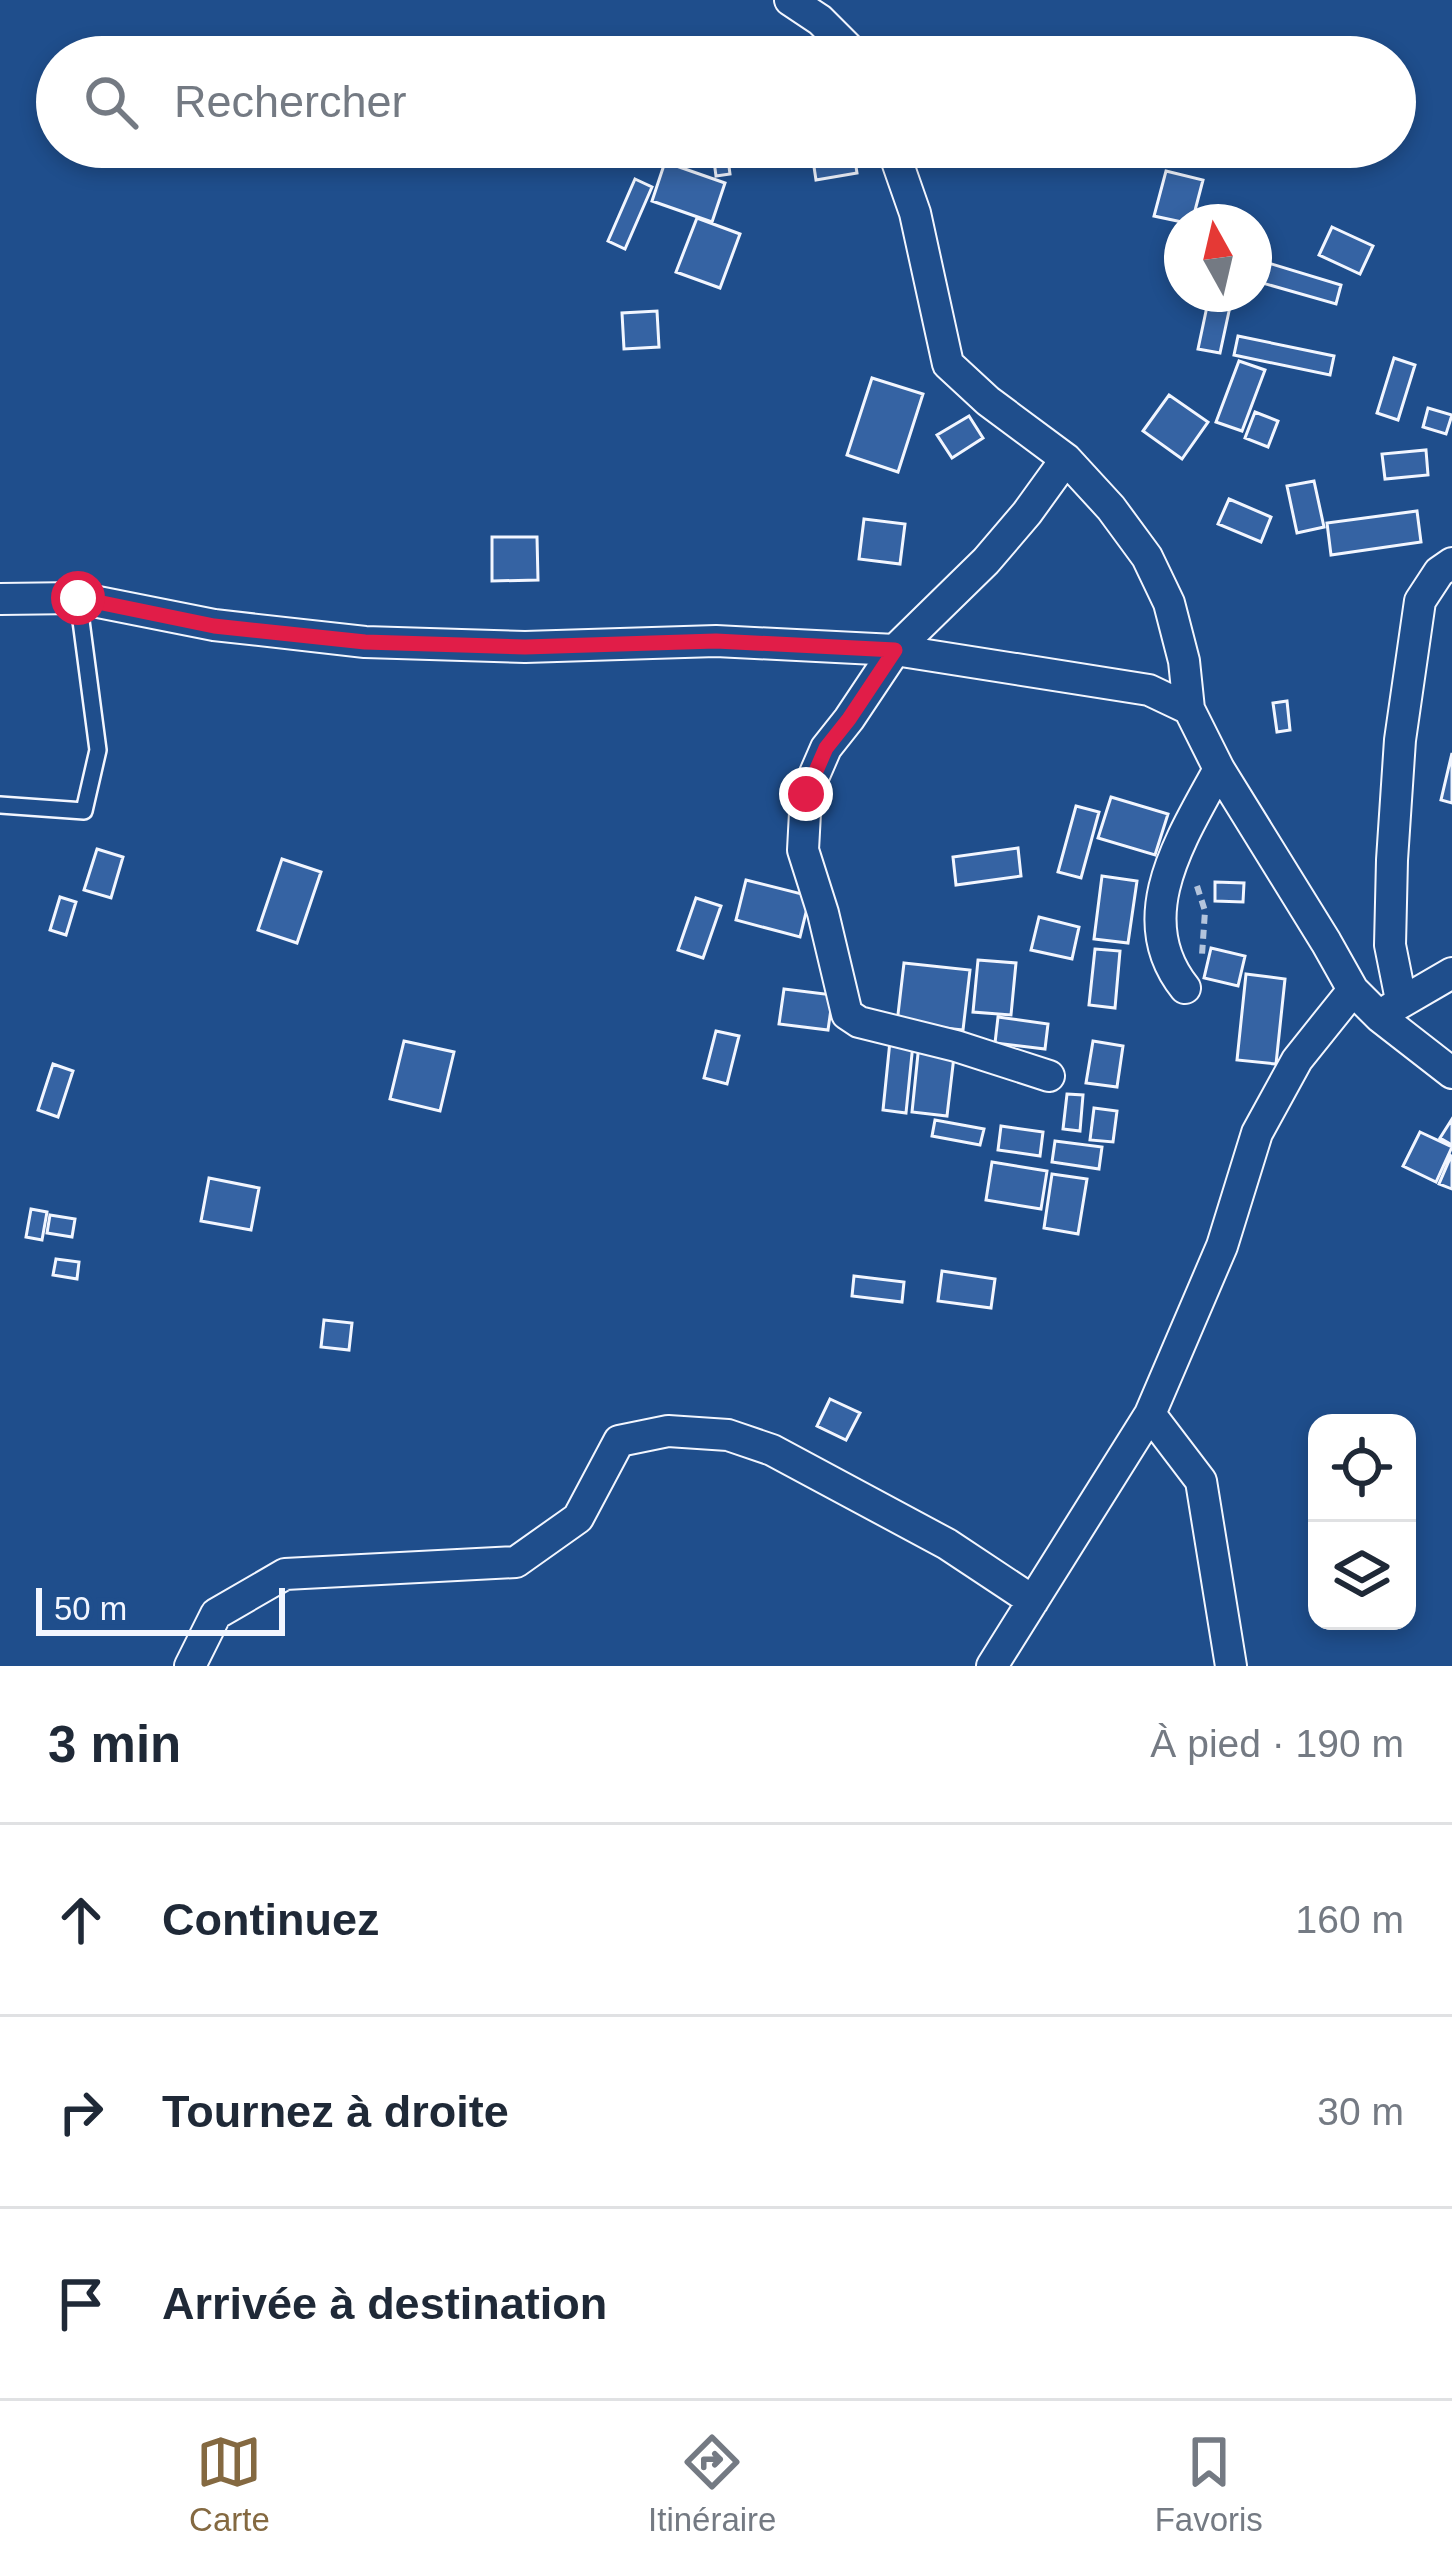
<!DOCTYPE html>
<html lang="fr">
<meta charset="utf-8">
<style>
body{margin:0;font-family:Helvetica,sans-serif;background:#f6f6f7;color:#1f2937}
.controls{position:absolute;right:36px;bottom:36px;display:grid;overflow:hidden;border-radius:24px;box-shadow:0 6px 18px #0003}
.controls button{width:108px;height:108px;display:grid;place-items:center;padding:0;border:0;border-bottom:3px solid #e0e1e3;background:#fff;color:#1f2937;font:60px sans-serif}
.compass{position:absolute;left:1164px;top:204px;width:108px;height:108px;border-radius:50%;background:#fff;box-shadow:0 6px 18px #0003;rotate:352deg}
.scale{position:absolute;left:36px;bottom:30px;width:249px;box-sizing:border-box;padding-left:12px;border:6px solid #f2f6ff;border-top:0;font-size:33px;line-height:42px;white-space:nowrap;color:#f2f6ff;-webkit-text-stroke:9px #1f4e8c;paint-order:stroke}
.stop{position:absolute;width:36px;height:36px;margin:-27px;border:9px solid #e11d48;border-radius:50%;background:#fff}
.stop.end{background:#e11d48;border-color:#fff;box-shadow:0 3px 12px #0008}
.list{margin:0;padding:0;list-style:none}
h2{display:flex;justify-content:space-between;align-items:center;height:156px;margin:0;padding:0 48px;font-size:51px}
h2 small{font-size:39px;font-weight:400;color:#747a83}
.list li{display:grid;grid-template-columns:78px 1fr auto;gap:36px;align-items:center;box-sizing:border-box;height:192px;padding:0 48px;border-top:3px solid #e0e1e3}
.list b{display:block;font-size:45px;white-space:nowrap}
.list em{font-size:39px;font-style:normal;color:#747a83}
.icon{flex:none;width:66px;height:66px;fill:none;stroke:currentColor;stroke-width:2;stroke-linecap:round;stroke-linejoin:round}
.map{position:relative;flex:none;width:1452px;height:1666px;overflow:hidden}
.search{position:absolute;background:#fff;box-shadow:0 6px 18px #0003;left:36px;right:36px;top:36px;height:132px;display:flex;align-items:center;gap:30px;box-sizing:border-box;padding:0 42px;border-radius:66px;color:#747a83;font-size:45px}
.sheet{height:732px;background:#fff}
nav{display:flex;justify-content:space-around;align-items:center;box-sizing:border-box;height:168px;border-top:3px solid #e0e1e3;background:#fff;font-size:33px;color:#747a83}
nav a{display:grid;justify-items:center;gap:6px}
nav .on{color:#846941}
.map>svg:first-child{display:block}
.building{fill:#3563a3;stroke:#f2f6ff;stroke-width:3}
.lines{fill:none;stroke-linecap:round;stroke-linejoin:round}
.service-casing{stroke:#f2f6ff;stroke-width:20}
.minor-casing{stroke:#f2f6ff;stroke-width:34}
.path{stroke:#b3c4dc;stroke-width:6;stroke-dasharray:9 6;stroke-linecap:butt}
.service{stroke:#1f4e8c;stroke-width:15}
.minor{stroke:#1f4e8c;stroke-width:30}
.route{stroke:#e11d48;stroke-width:15}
</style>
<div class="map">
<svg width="1452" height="1666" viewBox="0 0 1452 1666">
<rect width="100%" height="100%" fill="#1f4e8c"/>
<path class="building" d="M965 44 992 57H958Z
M811 147H853L857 173 816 180Z
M728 159 730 174 716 176 714 161Z
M665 162 725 183 712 222 652 201Z
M1166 171 1203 180 1192 222H1182L1154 216Z
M635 179 652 187 625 249 608 241Z
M697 218 740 234 720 288 676 272Z
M1332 227 1373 246 1360 274 1319 255Z
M1265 262 1341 285 1336 304 1259 282Z
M1209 297 1231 302 1220 353 1198 349Z
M657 311 659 347 624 349 622 313Z
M1238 336 1334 356 1330 375 1234 355Z
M1394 358 1415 365 1398 420 1377 413Z
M1239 361 1265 370 1242 431 1216 422Z
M872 378 923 394 898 472 847 455Z
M1169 395 1208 422 1182 459 1143 431Z
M1428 408 1452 415 1446 434 1423 427Z
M1255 412 1278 421 1268 447 1245 438Z
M969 416 983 438 952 458 937 435Z
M1426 450 1428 475 1385 479 1382 454Z
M1314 481 1324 527 1297 533 1287 486Z
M1229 499 1271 517 1261 542 1218 524Z
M1417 511 1421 542 1331 555 1327 523Z
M864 519 905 524 900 564 859 559Z
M492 537H537L538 580 492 581Z
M1287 701 1290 730 1277 732 1273 703Z
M1452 753V803L1441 800Z
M1111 797 1168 814 1155 855 1098 838Z
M1076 806 1099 812 1081 878 1058 872Z
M1018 848 1021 876 956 885 953 857Z
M97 849 123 857 111 898 84 890Z
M282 859 321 872 297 943 258 930Z
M1102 876 1137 881 1128 943 1094 939Z
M746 880 810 896 800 937 736 920Z
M1215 882 1244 883 1243 902 1215 901Z
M60 897 76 902 66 935 50 930Z
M696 898 721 906 703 958 678 950Z
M1039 917 1079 927 1072 959 1031 950Z
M1211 948 1245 956 1238 986 1204 978Z
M1095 949 1120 951 1115 1008 1089 1005Z
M978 960 1016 963 1011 1015 973 1012Z
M904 963 970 970 963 1030 897 1023Z
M1246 974 1285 979 1276 1064 1237 1060Z
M784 989 833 995 828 1030 779 1024Z
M998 1017 1048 1024 1045 1049 995 1043Z
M716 1031 739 1036 727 1084 704 1078Z
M404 1041 454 1052 440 1111 390 1099Z
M890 1041 913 1044 906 1113 883 1110Z
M1093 1041 1123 1046 1117 1087 1086 1083Z
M919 1044 955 1048 947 1116 912 1112Z
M53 1064 73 1071 58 1117 38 1110Z
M1067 1094 1083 1095 1080 1131 1063 1129Z
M1094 1108 1117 1111 1113 1142 1090 1140Z
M1452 1119V1145L1440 1138Z
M935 1120 984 1129 980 1145 932 1136Z
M1001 1126 1043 1132 1040 1156 998 1150Z
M1420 1132 1452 1147 1436 1182 1403 1166Z
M1055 1141 1102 1147 1099 1169 1052 1162Z
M1451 1156 1452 1157V1189L1439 1184Z
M992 1162 1047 1171 1041 1209 986 1200Z
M1052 1174 1087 1179 1078 1234 1044 1228Z
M209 1178 259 1188 251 1230 201 1221Z
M31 1209 47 1212 42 1240 26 1237Z
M50 1215 75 1219 72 1237 47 1233Z
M56 1259 79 1262 77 1279 53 1275Z
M942 1271 995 1279 991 1308 938 1301Z
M854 1276 904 1282 902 1302 852 1296Z
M324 1320 352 1323 349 1350 321 1347Z
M830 1399 860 1413 846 1440 817 1426Z"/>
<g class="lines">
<g class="service-casing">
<path id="service" d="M0 805 84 811 98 750 78 598"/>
</g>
<g class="minor-casing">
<path id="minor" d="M790 0 820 20 857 57
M892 147 915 213 948 364 988 401 1066 459 1111 508 1147 557 1169 603 1184 661 1189 709
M0 599 78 598 214 625 365 642 525 647 716 641 895 650 1149 690 1189 709 1219 769 1326 942 1353 990 1380 1017 1452 1073
M1185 988C1128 917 1183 836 1219 769
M1401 1000 1390 945 1392 860 1400 740 1420 601 1439 572 1452 563
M1390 1009 1452 973
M1049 1076 956 1046 859 1022 847 1014 823 913 803 850 806 794 826 748 849 719 895 650 986 561 1027 513 1066 459
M1150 1414 1201 1481 1231 1666
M190 1666 216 1614 285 1574 516 1562 578 1518 619 1441 668 1431 728 1435 772 1450 947 1544 1033 1601
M992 1666 1150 1414 1222 1246 1257 1133 1297 1060 1353 990"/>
</g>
<path class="path" d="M1197 886 1205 911 1202 955"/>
<use href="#service" class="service"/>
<use href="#minor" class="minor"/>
</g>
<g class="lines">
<path class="route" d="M78 598 214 626 365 642 525 647 716 641 895 650 849 719 826 748 806 794"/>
</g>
</svg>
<div class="controls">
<button><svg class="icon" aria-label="locate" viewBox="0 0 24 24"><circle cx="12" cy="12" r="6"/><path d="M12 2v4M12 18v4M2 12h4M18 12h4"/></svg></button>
<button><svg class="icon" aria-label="layers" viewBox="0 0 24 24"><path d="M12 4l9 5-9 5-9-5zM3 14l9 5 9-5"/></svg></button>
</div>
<svg class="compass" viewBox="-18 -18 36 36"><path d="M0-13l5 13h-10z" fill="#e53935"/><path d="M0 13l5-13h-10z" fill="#747a83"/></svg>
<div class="scale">50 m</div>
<div class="stop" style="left:78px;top:598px"></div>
<div class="stop end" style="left:806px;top:794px"></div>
<div class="search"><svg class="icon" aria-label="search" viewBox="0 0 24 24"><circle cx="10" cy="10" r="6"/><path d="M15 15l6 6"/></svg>Rechercher</div>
</div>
<section class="sheet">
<h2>3 min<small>À pied · 190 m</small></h2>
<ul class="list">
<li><svg class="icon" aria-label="ahead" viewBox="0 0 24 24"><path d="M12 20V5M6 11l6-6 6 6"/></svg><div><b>Continuez</b></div><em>160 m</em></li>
<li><svg class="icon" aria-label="right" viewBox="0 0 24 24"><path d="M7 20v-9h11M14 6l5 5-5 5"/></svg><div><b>Tournez à droite</b></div><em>30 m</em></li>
<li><svg class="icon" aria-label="arrive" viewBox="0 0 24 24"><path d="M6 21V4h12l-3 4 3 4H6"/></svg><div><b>Arrivée à destination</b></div></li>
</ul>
</section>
<nav>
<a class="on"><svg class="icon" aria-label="map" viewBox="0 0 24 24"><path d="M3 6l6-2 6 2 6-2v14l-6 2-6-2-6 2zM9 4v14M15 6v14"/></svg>Carte</a>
<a><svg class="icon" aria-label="directions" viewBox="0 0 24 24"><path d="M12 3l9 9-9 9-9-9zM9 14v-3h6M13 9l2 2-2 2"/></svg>Itinéraire</a>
<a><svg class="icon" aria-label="saved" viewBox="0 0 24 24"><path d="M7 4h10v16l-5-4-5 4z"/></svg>Favoris</a>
</nav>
